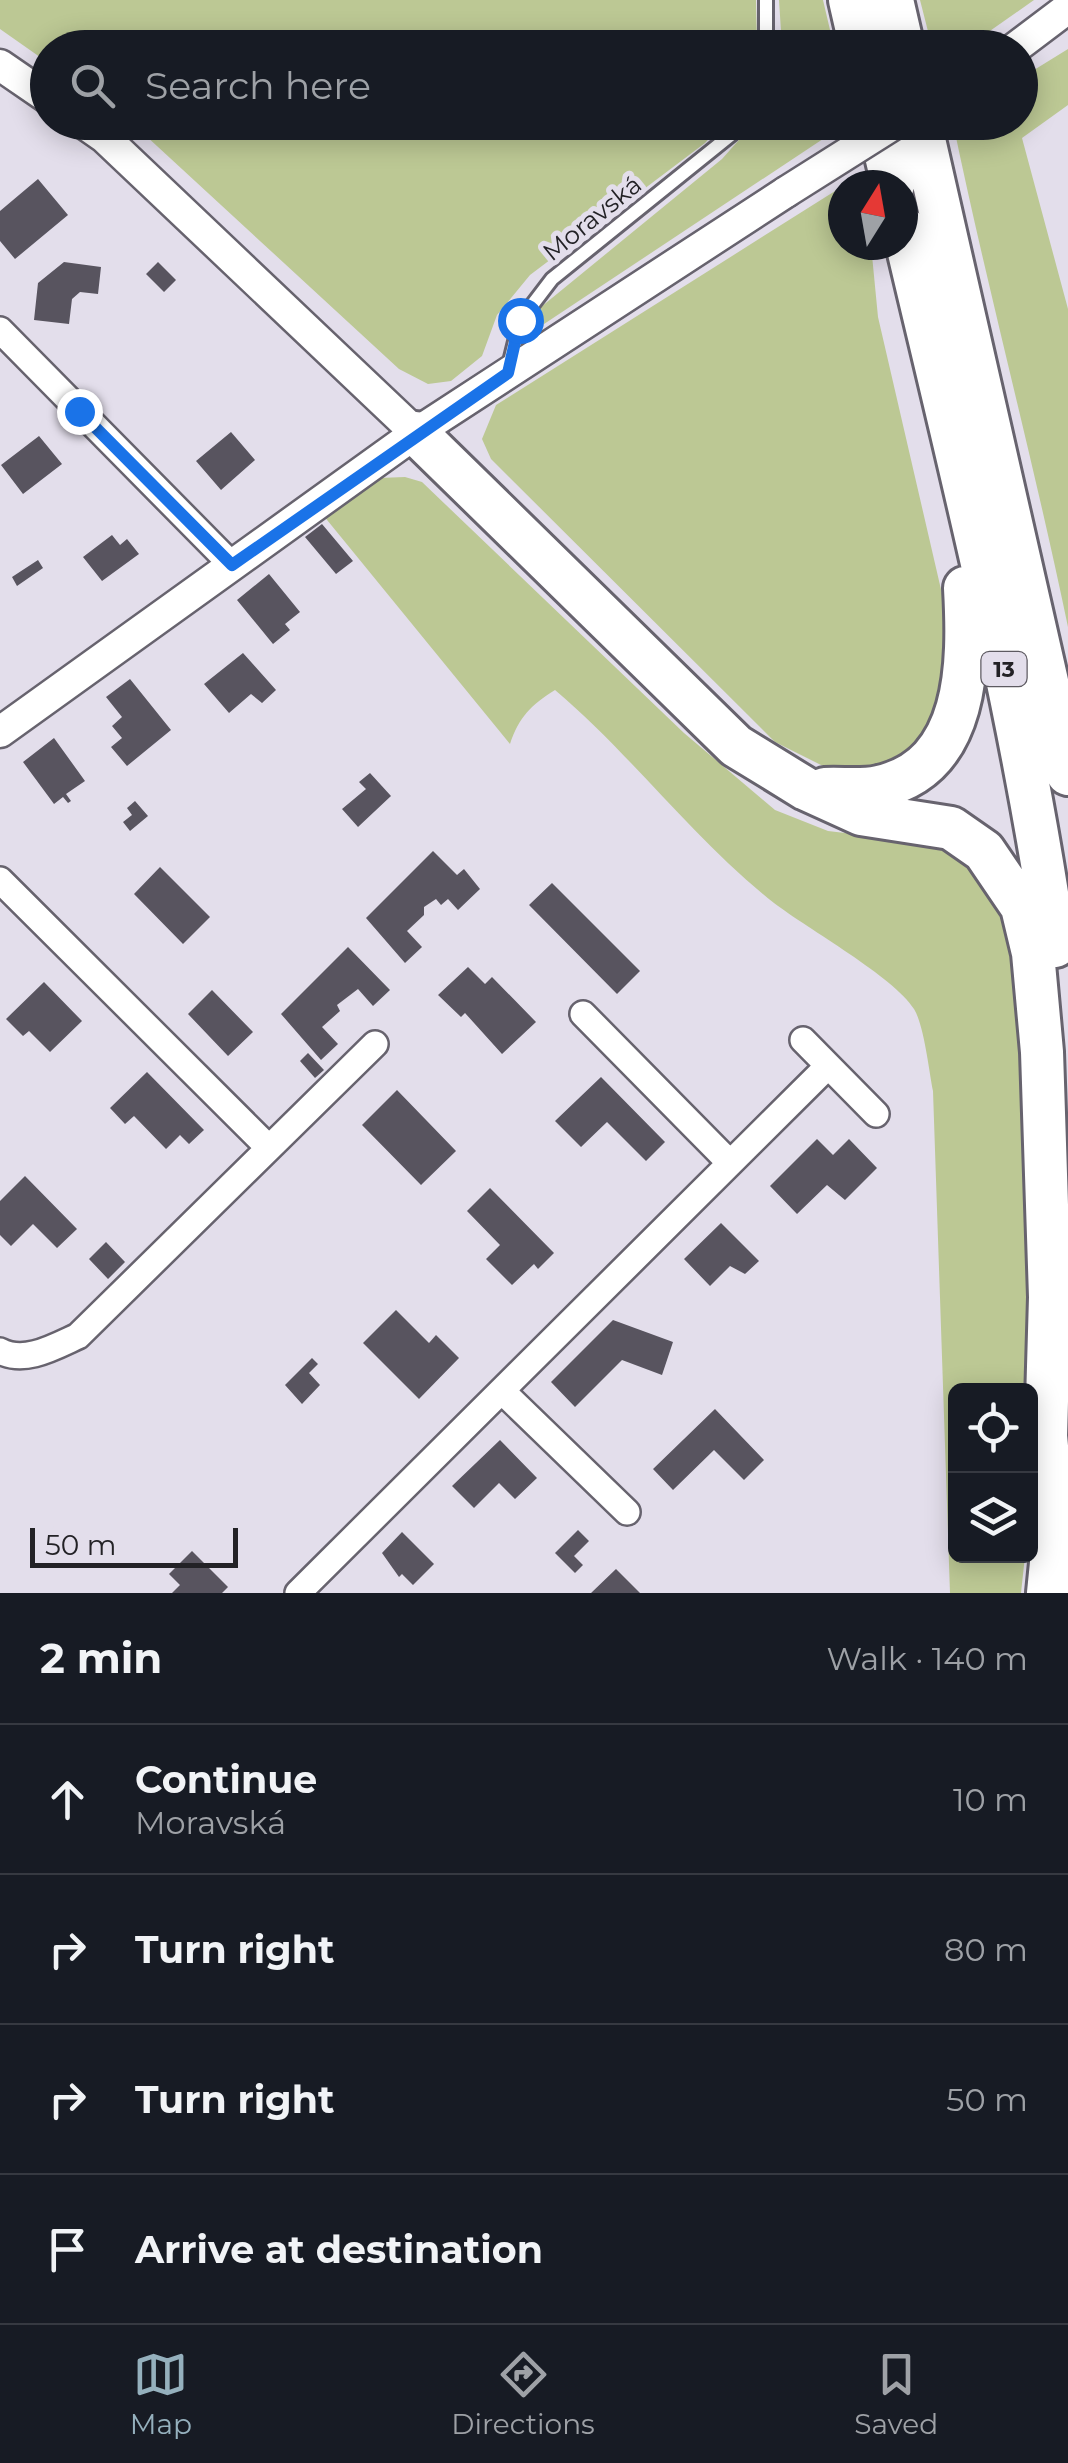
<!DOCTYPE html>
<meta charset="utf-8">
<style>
body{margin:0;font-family:Montserrat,sans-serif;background:#242831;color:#f1f3f6}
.controls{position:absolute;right:30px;bottom:30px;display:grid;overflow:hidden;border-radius:15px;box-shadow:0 5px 25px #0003}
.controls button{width:90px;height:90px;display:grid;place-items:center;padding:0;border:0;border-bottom:2px solid #363941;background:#171b24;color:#f1f3f6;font:50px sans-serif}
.compass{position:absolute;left:828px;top:170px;width:90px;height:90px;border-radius:50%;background:#171b24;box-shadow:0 5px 25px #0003;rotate:11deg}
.scale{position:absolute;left:30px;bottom:25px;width:208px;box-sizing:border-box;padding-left:10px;border:5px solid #232226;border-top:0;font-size:28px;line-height:35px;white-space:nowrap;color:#232226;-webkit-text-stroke:8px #e3deeb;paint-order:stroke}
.stop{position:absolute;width:30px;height:30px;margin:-22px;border:8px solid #1a73e8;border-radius:50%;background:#fff}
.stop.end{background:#1a73e8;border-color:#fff;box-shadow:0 2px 10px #0008}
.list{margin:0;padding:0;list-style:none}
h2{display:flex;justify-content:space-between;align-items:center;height:130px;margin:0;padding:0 40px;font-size:42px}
h2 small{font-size:32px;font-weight:400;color:#9ea1a6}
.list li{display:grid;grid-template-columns:65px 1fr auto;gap:30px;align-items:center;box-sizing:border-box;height:150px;padding:0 40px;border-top:2px solid #363941}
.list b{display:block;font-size:38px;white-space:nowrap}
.list p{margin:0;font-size:32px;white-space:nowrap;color:#9ea1a6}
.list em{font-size:32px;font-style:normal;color:#9ea1a6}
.icon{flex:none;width:55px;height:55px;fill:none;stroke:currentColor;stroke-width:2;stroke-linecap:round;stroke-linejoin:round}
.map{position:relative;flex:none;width:1068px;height:1593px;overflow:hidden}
.search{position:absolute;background:#171b24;box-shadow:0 5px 25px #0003;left:30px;right:30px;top:30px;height:110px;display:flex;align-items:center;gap:25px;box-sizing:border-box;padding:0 35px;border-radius:55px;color:#9ea1a6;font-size:38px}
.sheet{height:730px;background:#171b24}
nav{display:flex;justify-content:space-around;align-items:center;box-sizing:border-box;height:140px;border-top:2px solid #363941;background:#171b24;font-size:28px;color:#9ea1a6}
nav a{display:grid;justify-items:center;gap:5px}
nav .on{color:#95b0bd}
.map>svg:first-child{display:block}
.green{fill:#bcc894}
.building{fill:#58545f}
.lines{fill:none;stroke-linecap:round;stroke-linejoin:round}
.service-casing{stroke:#67636e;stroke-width:18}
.minor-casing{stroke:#67636e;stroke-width:30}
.tertiary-casing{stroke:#67636e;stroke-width:35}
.trunk-casing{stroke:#67636e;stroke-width:48}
.service{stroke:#fff;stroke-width:12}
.minor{stroke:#fff;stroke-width:25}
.tertiary{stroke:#fff;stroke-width:30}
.trunk{stroke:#fff;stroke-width:42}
.tertiary-bridge-casing{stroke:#67636e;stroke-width:35;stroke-linecap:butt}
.tertiary-bridge{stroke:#fff;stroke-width:30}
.route{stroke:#1a73e8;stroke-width:12}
.labels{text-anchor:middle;stroke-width:10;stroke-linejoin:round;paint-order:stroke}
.shield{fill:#e3deeb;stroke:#5d5a61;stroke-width:2.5}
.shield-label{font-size:22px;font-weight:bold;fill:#232226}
.street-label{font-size:25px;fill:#232226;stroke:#e3deeb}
</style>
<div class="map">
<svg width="1068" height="1593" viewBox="0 0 1068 1593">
<rect width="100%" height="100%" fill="#e3deeb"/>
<path class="green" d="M0 0H756L757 47 48 48 47 62 0 29Z
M779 0H823L834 47H782Z
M920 0H1034L967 47H932Z
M1068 49V105L1022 138 1068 309V627C1033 458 988 292 953 123L1020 122 1021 78Z
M132 123H723L705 143 530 275 497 315 482 356 451 381 428 384 399 369Z
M754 123H847L538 328 541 307 722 159Z
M843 186V245H871L878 317 955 650 923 752 884 769 835 772 775 742 491 459 482 439 496 405Z
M405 477 422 482 684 733 775 810 828 831 922 842 961 852 986 872 1004 921 1020 1007 1031 1189 1028 1390H956V1556H1025L1021 1593H950L933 1091C929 1071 924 1025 914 1009 894 977 808 929 774 903 693 839 633 756 555 690 531 705 519 717 510 744L323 515 379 478Z"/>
<path class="building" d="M38 179 68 215 15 259 0 241V211Z
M64 262 101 267 98 294 80 292 72 299 69 324 34 320 38 283Z
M158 262 176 280 164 292 146 274Z
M231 432 255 460 221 490 196 461Z
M39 436 62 464 23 494 1 465Z
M322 524 353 561 336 574 305 537Z
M112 535 120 545 127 539 139 554 102 581 83 557Z
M38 560 43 568 17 586 12 577Z
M269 574 300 612 285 624 290 630 273 644 237 600Z
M243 653 276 690 262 703 251 694 229 713 204 684Z
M130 679 171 730 127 766 111 747 122 738 112 726 122 717 106 697Z
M54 738 85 781 66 794 71 801 68 803 63 797 54 804 23 762Z
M370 773 391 796 358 827 342 809 366 789 359 782Z
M135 801 148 816 130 831 123 822 132 815 127 808Z
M433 851 457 875 464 869 480 889 458 910 448 899 441 905 436 899 424 907V915L407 931 422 947 405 963 366 918Z
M160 867 210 917 183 944 134 894Z
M552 883 640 971 617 994 529 905Z
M348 947 390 990 373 1006 358 989 337 1005 340 1011 322 1027 338 1044 321 1060 281 1014Z
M468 967 485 984 492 977 536 1022 502 1054 465 1013 461 1017 438 995Z
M44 982 82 1021 50 1052 29 1031 23 1036 6 1019Z
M212 990 253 1032 228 1056 188 1014Z
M308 1053 324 1070 315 1078 300 1061Z
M147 1072 204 1130 189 1144 180 1135 166 1149 134 1116 125 1124 110 1108Z
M601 1077 665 1142 646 1161 607 1122 581 1147 555 1121Z
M397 1090 456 1151 421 1185 362 1125Z
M817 1139 833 1155 849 1139 877 1168 845 1200 827 1185 797 1214 770 1186Z
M25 1176 77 1229 57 1248 33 1224 11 1246 0 1235V1201Z
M490 1188 554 1253 538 1269 534 1264 512 1285 486 1259 500 1245 467 1211Z
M721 1223 759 1261 745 1274 730 1266 710 1286 684 1259Z
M106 1242 125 1262 108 1279 89 1259Z
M396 1310 429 1343 436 1335 459 1358 419 1399 363 1343Z
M613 1320 673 1342 662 1375 622 1360 575 1407 551 1382Z
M312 1358 318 1364 309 1373 320 1385 302 1404 285 1385Z
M715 1409 764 1460 744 1480 714 1450 673 1490 653 1469Z
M500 1440 537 1478 515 1499 499 1483 474 1508 452 1486Z
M578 1530 589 1541 574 1556 583 1565 575 1573 555 1553Z
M402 1532 434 1564 413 1585 402 1574 399 1577 382 1553Z
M192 1551 228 1587 222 1593H172L180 1585 169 1574Z
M616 1569 640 1593H591Z"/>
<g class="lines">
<g class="service-casing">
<path id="service" d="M766 48V0
M509 366 520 321 552 279 732 134 738 122"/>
</g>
<g class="minor-casing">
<path id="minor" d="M0 330 232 565
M0 880 269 1148
M583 1014 730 1163
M803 1040 876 1114
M0 1351C25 1364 54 1347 78 1336L375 1044
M502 1391 627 1512
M298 1593 827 1067"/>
</g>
<g class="tertiary-casing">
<path id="tertiary" d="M1015 48 1068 8
M0 65 48 98
M82 122 105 138 416 433
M0 732 416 433 786 192"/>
</g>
<g class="trunk-casing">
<path id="trunk" d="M850 0 861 48
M892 0 903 48
M878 122 893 185
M920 122 1068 774
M903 227C959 465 1020 703 1055 946
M416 433 736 746 806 789 861 814 951 828 984 851 1022 907 1033 953 1042 1052 1050 1297 1046 1436 1055 1532
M825 789C842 788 862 791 879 787 970 767 969 662 965 588
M1048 1593 1057 1503"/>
</g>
<use href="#service" class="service"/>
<use href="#minor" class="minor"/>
<use href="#tertiary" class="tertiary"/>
<use href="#trunk" class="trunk"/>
<g class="tertiary-bridge-casing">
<path id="tertiary-bridge" d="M786 192 897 122"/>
</g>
<use href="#tertiary-bridge" class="tertiary-bridge"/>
</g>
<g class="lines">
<path class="route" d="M79 411 232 565 508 373 520 320"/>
</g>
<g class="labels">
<rect class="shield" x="981.5" y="652" width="45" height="34" rx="8"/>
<g class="shield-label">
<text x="1004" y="677">13</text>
</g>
<g class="street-label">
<text transform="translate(592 218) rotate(-39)" y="9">Moravská</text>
</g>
</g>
</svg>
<div class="controls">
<button><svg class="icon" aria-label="locate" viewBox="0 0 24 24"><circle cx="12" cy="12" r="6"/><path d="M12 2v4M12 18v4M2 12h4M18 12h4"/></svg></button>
<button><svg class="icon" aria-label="layers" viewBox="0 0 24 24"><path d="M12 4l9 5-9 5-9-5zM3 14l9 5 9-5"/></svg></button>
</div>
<svg class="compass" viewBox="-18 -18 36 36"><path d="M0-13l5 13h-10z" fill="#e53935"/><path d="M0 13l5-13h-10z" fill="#9ea1a6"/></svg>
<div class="scale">50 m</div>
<div class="stop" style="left:520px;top:320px"></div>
<div class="stop end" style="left:79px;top:411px"></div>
<div class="search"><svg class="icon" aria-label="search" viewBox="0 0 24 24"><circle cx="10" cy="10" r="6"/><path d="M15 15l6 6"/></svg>Search here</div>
</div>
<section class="sheet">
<h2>2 min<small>Walk · 140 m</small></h2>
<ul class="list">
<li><svg class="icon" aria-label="ahead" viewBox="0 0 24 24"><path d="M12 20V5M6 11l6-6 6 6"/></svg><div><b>Continue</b><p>Moravská</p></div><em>10 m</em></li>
<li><svg class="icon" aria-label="right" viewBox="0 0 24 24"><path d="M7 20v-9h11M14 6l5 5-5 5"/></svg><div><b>Turn right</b></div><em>80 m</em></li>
<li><svg class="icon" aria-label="right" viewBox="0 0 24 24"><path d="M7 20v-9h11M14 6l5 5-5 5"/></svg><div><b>Turn right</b></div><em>50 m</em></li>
<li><svg class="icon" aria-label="arrive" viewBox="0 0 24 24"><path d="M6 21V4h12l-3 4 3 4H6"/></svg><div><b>Arrive at destination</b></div></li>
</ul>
</section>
<nav>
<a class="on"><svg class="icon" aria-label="map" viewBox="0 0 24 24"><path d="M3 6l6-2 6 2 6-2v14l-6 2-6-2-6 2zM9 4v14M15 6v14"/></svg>Map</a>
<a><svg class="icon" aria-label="directions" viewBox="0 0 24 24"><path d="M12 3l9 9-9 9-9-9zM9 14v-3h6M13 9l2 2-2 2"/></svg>Directions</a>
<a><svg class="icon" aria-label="saved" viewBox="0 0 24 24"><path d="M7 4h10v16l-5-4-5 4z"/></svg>Saved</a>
</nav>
